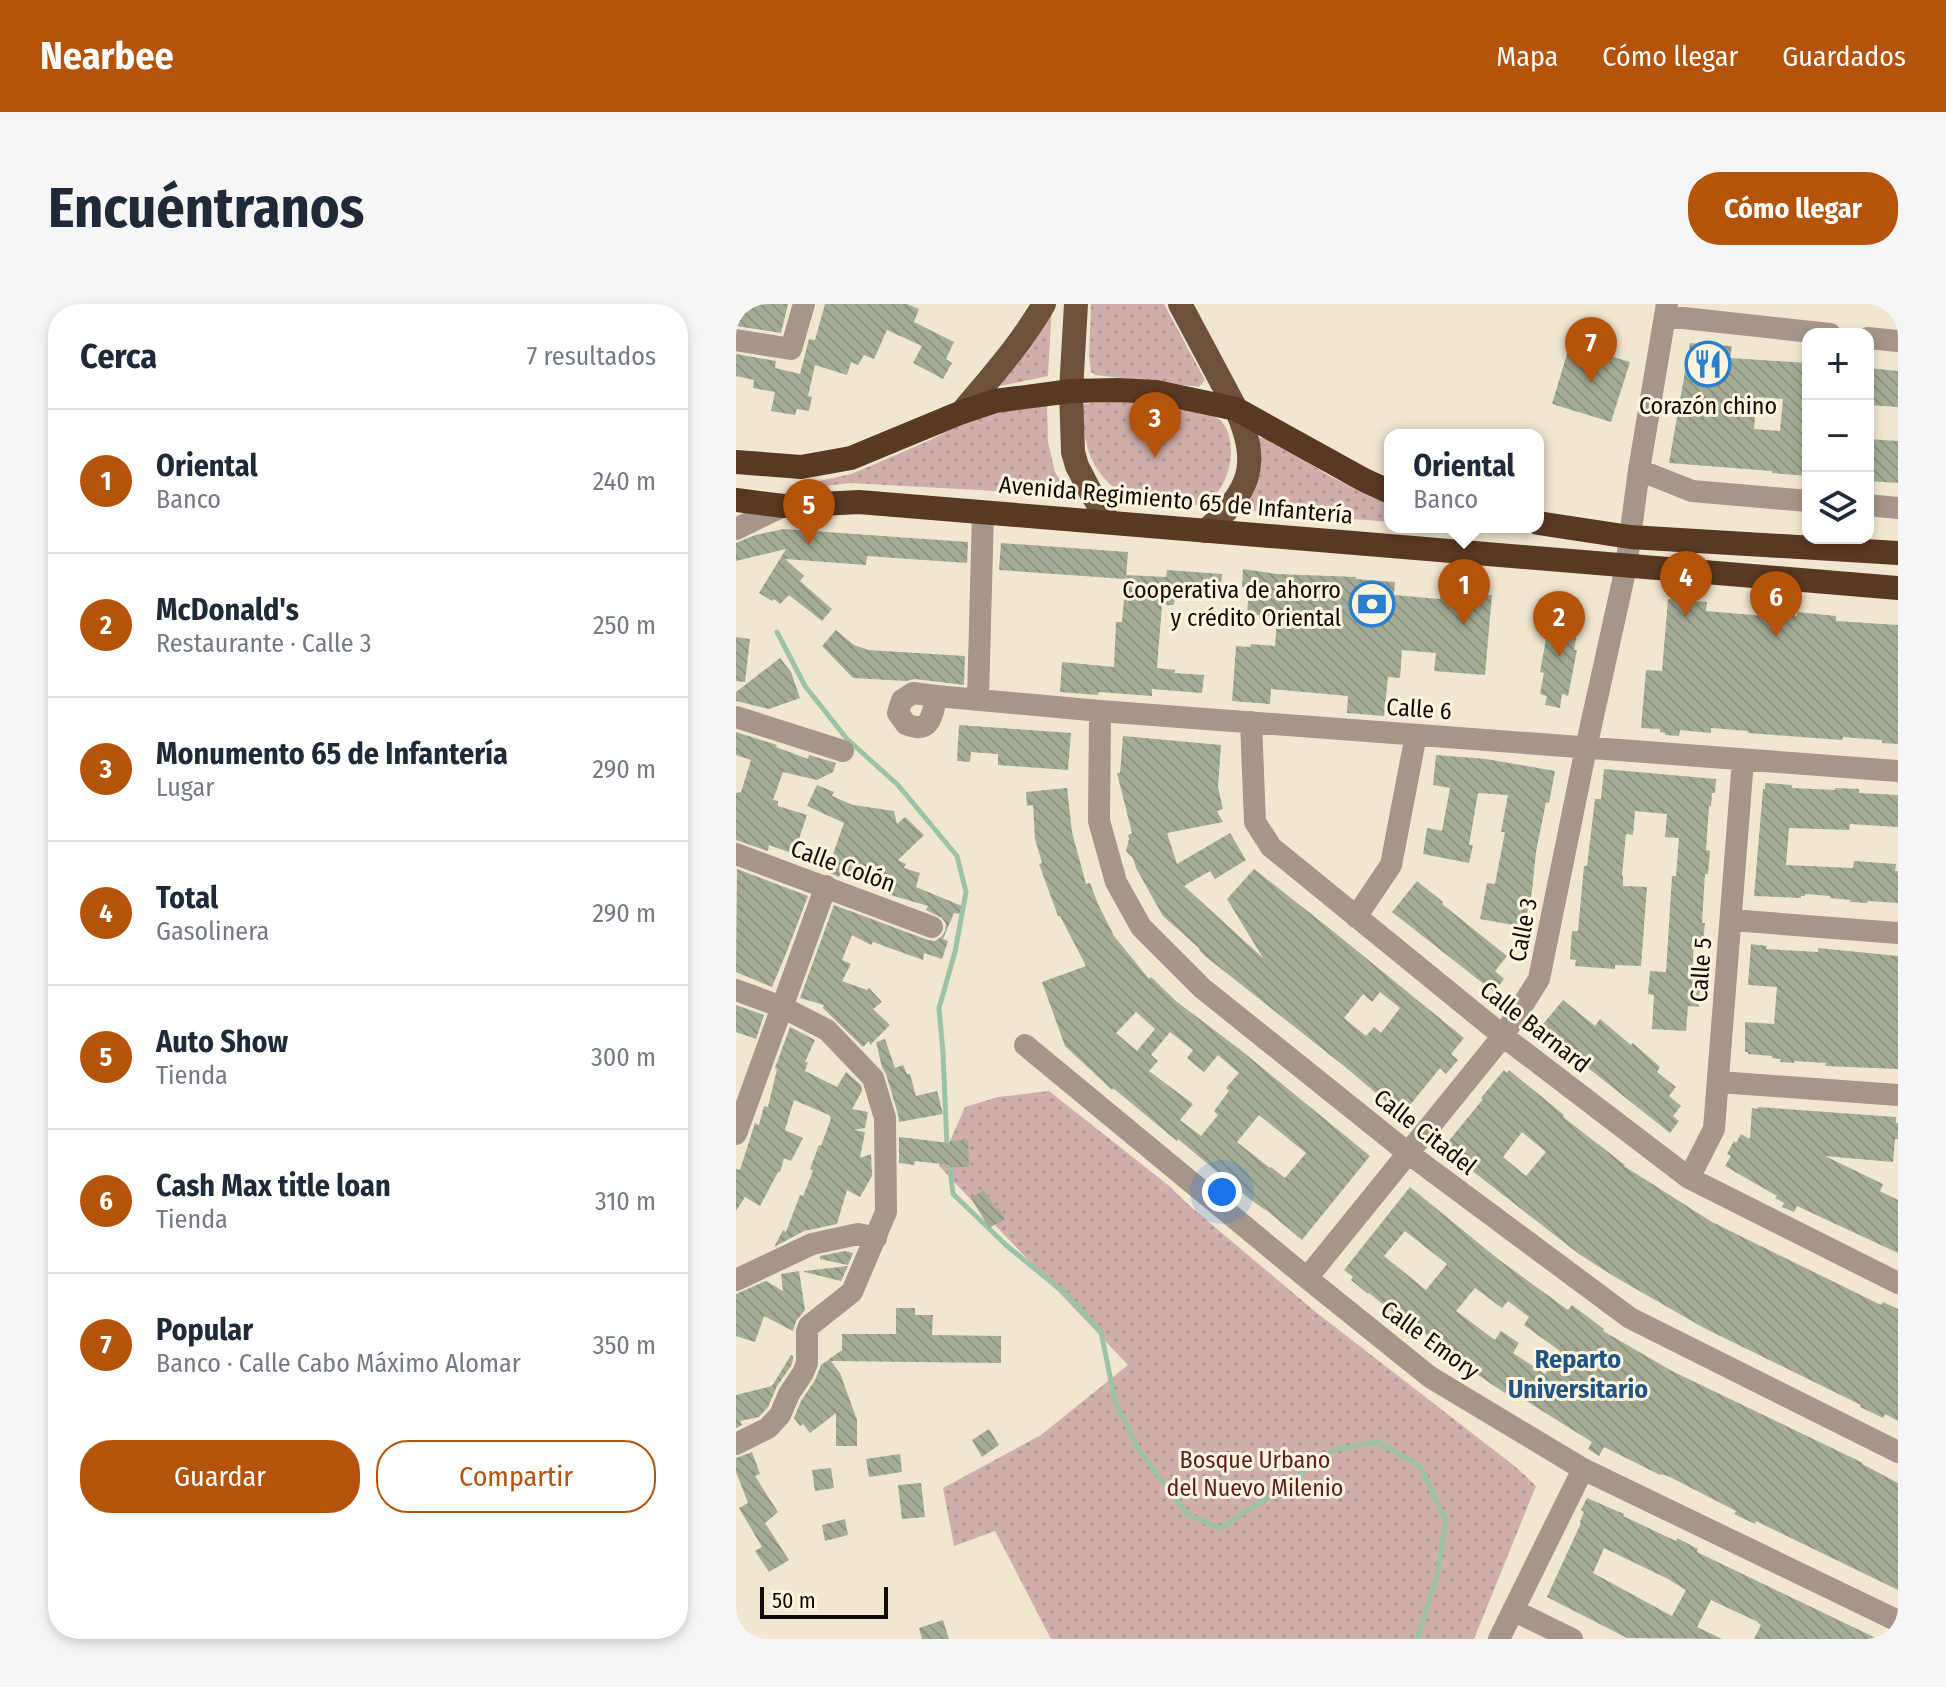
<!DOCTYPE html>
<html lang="es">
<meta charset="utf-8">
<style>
body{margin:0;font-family:"Fira Sans Condensed",sans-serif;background:#f6f6f7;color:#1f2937}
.controls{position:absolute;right:24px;top:24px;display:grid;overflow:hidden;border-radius:16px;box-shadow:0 4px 12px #0003}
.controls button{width:72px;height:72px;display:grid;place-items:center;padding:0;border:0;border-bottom:2px solid #e0e1e3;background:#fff;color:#1f2937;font:40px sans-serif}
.scale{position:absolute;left:24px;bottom:20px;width:128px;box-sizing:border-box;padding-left:8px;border:4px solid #0f0b05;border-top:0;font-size:22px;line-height:28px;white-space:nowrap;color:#0f0b05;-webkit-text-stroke:6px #fff5de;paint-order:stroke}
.you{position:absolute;left:486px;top:888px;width:28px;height:28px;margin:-20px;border:6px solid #fff;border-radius:50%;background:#1a73e8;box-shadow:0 0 0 12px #1a73e833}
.badge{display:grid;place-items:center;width:52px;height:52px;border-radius:50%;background:#b45309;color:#fff;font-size:26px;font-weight:700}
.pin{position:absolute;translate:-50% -66px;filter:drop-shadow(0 2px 4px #0008)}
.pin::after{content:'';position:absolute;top:42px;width:28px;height:24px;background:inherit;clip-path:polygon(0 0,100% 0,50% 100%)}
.popup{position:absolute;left:648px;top:125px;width:160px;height:104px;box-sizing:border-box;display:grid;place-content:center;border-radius:16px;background:#fff;filter:drop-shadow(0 2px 6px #0005);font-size:26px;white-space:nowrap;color:#747a83}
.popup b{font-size:30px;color:#1f2937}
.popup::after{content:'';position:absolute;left:50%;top:100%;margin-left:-16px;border:16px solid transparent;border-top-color:#fff}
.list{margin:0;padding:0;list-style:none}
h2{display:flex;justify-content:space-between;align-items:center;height:104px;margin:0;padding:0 32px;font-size:34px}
h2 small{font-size:26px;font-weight:400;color:#747a83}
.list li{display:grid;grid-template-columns:52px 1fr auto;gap:24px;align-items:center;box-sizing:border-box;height:144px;padding:0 32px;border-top:2px solid #e0e1e3}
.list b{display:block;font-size:30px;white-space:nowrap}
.list p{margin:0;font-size:26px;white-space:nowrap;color:#747a83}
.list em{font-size:26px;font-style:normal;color:#747a83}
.actions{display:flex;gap:16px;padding:24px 32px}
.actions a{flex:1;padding:18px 0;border:2px solid #b45309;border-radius:32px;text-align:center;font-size:28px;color:#b45309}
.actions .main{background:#b45309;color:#fff}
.icon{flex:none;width:44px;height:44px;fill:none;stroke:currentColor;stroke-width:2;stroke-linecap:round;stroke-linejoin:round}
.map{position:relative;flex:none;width:1162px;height:1335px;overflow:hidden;border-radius:32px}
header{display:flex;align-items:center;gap:48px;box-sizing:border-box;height:112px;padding:0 40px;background:#b45309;color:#fff}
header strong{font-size:38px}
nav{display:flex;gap:44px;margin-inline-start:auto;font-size:28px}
.intro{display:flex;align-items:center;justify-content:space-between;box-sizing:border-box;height:192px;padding:0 48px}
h1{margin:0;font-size:56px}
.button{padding:20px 36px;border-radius:32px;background:#b45309;color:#fff;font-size:28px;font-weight:700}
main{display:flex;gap:48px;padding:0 48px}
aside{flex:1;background:#fff;border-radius:32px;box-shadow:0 4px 12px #0003}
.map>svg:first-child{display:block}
.grass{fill:url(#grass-dots)}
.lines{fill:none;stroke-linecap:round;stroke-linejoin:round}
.stream{stroke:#9cc3a6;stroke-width:5}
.building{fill:url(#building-back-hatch);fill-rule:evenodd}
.minor{stroke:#a6958a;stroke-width:22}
.major{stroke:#6e513d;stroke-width:24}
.highway{stroke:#5a3922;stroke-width:24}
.labels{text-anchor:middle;stroke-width:6;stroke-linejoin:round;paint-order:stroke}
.poi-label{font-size:24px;fill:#0f0b05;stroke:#fff5de}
.street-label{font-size:24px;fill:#0f0b05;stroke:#fff5de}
.park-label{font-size:24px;fill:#5b1f20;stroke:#fff5de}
.neighbourhood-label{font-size:26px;font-weight:bold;fill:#1e5486;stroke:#fff5de}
</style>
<header>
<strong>Nearbee</strong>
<nav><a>Mapa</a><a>Cómo llegar</a><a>Guardados</a></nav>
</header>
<div class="intro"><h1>Encuéntranos</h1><a class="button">Cómo llegar</a></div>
<main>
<aside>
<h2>Cerca<small>7 resultados</small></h2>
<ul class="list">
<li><span class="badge">1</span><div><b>Oriental</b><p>Banco</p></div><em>240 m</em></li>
<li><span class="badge">2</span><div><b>McDonald's</b><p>Restaurante · Calle 3</p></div><em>250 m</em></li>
<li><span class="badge">3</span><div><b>Monumento 65 de Infantería</b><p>Lugar</p></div><em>290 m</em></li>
<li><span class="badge">4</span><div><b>Total</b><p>Gasolinera</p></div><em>290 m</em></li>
<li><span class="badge">5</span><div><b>Auto Show</b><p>Tienda</p></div><em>300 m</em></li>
<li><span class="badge">6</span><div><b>Cash Max title loan</b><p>Tienda</p></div><em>310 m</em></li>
<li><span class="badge">7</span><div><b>Popular</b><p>Banco · Calle Cabo Máximo Alomar</p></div><em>350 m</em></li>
</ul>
<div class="actions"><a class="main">Guardar</a><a>Compartir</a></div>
</aside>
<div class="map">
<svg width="1162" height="1335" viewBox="0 0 1162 1335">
<defs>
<pattern id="grass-dots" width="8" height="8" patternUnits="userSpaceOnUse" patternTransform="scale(2)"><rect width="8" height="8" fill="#d0aeac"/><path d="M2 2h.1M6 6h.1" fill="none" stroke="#b19492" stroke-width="1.8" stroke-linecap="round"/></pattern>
<pattern id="building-back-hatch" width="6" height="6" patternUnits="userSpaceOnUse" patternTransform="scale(2)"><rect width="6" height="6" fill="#a5ac96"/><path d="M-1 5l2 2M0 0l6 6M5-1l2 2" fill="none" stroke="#8d9380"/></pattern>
</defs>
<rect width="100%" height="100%" fill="#f1e7d1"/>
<path class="grass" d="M316 0 312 72 259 83Z
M355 0H428L469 76 463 83 359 71 355 68 353 51Z
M382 97C403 100 471 103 485 117 503 136 495 181 474 195 459 205 443 202 426 201 417 200 405 201 396 197 388 194 382 188 376 182 350 158 349 138 346 104L348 100Z
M311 101 312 138 319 168 333 191 114 179 72 184 74 179 115 170 139 160 194 136 233 116 256 107Z
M519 132 538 137 590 170 637 194 654 201V218L506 206 518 184Z
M313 787 432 881 455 903 581 1009 781 1164 800 1182 738 1335H315L259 1227 218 1242 207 1184 305 1131 392 1061 203 862 229 803 262 793Z"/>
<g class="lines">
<path class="stream" d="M41 328 69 382 111 435 162 481 221 552 230 588 219 648 203 704 207 749 211 842
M213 856 217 890 271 942 331 991 365 1028 379 1097 404 1148 452 1211 484 1224 542 1187 597 1146 642 1138 685 1163 710 1218 701 1272 681 1335"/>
</g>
<path class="building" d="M0 0H52L45 29 0 22Z
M89 0H171L183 5 178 18 218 38 210 55 216 59 207 75 177 59 186 42 151 26 138 55 128 51 122 61 115 58 111 71 79 61 72 92 76 93 73 107 61 105 59 111 35 107 39 88 17 84 18 76 0 72V50L40 57 39 64 64 70 73 35 79 36Z
M954 39 996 42 994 54 1072 59V172L1036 169V167L933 159ZM1021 93 1047 95 1044 127 1018 125Z
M834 40 894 58 875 118 816 100Z
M1132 64 1162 67V103L1132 101Z
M1132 135 1162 137V179L1132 177Z
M48 225 232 238 231 259 131 252 130 261 49 255 68 272 64 277 96 305 86 317 53 291 44 300 38 295 36 297 23 289 50 245 0 257V239L19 231Z
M265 239 392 248 390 275 263 266Z
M507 265 541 270 620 273V275L659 278 658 291 704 295 705 285 752 289V291H756L749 371 698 367 700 349 666 346 664 374 652 373 648 412 611 409 612 392 535 385 534 400 496 397 500 342 514 343 515 340 539 342 541 313 511 310 513 283H506Z
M431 266 486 270 485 284 440 281 438 301H426L421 364 439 366 438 369 468 371 466 389 416 385V392L363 388 362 391 324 388 326 358 378 363 380 318H386L390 271 430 273Z
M932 295 971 298 970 307 1029 312V309L1061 312V308L1100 312V317L1162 321V440L1146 439V436L1107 433 1106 436 1012 429V427L975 424V429L944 426 943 432 929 431V429L924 428V425L905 424 910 366 926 367Z
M818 313 843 317 838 346H841L832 392 826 390 824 404 809 401 811 392 804 390 808 369 804 368 812 324H816Z
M100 326 118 341 132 346 229 352 228 381 179 375 170 377 117 374 86 342Z
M0 333 14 335 9 378 0 377Z
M44 354 55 368 64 394 33 405 0 397V388Z
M223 421 335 429 332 466 262 461V450L235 448 234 458 221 457Z
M0 428 41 441 40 443 72 455 73 451 100 459 97 468 81 476 47 468 37 496 42 497V502L71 511 58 550 33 541 32 547 0 536V489L5 488 15 456 0 451Z
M387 432 485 441 482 483 487 505 481 507 487 518 431 529 441 560 494 529 510 556 479 575 474 567 448 582 527 654 491 595 518 565 598 628 728 734 715 750 722 756 710 770 704 764 666 811 608 762 469 652 463 646 464 645 427 612 400 564 397 554 390 547 393 535 392 531 396 529 381 469H384ZM644 688 664 704 645 729 638 723 630 732 608 714 627 690 636 698Z
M700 451 750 455 819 467 813 499 810 498 800 548 796 587 788 623 744 615 751 579 759 580 769 528H765L772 491 742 489 733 541H737L733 559 687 550 691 524 706 527 714 484 697 481Z
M868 465 980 475 979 489H976L975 503 973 502 970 546 974 547 972 570H969L966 619H969L967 637 958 636 956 673 964 674 963 703 952 702 950 727 916 725 918 691 912 690 914 667 930 668 936 572H940L943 534 929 533 931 510 899 507 897 531 890 530 886 571 887 572V582L911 583 905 662 879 661V665L839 662 840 656 834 655 836 627H842L848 562H851L859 495H865Z
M1029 479 1056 481V484L1099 486V484L1123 485V489L1162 491V523L1114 520 1113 526 1053 524 1050 561 1117 564 1118 557 1160 560 1159 567H1162V599L1132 597 1131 599 1114 598 1115 596 1094 594V592L1069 590V592H1065V594L1018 592 1027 485H1029Z
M81 481 98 488 96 492 117 501 158 507 161 520 169 513 188 531 162 556 170 560 168 564 184 569 180 583 226 602 223 610 218 609 207 635 212 637 206 655 188 649 187 656 137 638 135 641 116 631 106 656 115 660 106 677 131 686 133 684 146 698 137 705 154 721 134 741 133 737 127 743 95 712 87 704 88 701 64 694 98 601 192 636 199 637 205 633 209 627 210 620 206 614 190 606 192 602 148 589 134 580 104 570 103 573 74 560 80 546 96 553 108 519 71 502Z
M331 484 336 528 350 580 354 579 362 600 378 632 413 675 415 673 441 698 502 744 634 852 566 936 529 905V906L510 892 442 835 441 837 377 784 376 786 329 742 306 678 350 662 324 612H322L303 560 306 559 299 535 297 501 291 502 290 488ZM400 708 419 725 401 747 380 729ZM434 728 457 746 451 754 468 768 482 751 503 769 490 784 493 787 478 807 482 811 465 832 444 816 457 800 413 767 422 757 415 751ZM523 811 570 849 549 874 535 863 534 864 501 838Z
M1 565 72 592 51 647 36 683 0 668Z
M681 577 707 598 706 600 771 652 759 667 768 675 758 688 656 608Z
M1015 640 1031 642 1030 645 1082 648V644L1162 652V765L1089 762 1090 759 1058 757V759L1044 758 1045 755 1036 754V752L1012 750V748H1009V718L1038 720 1041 683 1012 681Z
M827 696 859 722 864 715 895 741 897 739 924 763 921 768 940 783 933 792 945 802 937 812 943 817 934 829 803 725Z
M0 701 28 711 20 735 0 728Z
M54 723 79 736 69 758H72L69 767 101 783 110 768 125 781 126 787 116 805 132 808 129 824 117 826 129 828 124 854 135 850 136 872 124 893 111 886 101 920 68 927 38 943 47 926 50 928 64 891 67 892 77 867 74 865 83 841 85 842 95 814 93 811 58 796 49 826 67 834 55 857 48 854 44 868H42L24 902 9 893 0 907V865L4 866 19 819 23 821 28 802 32 803 41 765 39 764Z
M149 735 159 764 167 761 171 770H174L180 792 201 787 207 810 163 818 162 810 150 770 146 763 140 738Z
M768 766 771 769 773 766 828 811 827 813 889 861 888 862 976 918 1145 1001 1147 998 1162 1005V1117L1149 1110 1147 1114 1124 1103 1125 1101 968 1024 879 973 843 950 707 844 747 795 745 794ZM786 828 810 848 790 872 767 853Z
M1022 803 1160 813V819H1162V835H1159L1157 858 1089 852 1147 880 1144 887 1162 896V949L1061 902 1058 908 1046 903 1048 899 1039 894 1041 892 989 862 995 852 991 850 998 837 1000 839 1005 830 1014 835 1016 804 1022 805Z
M163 833 214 839V837L232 836 233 863H214V861L179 857 178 861 163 859Z
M674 883 762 955 832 1006 836 1001 868 1025 867 1027 936 1067 1127 1159 1126 1160 1162 1179V1286L1020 1217 1019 1220 998 1210 1000 1207 934 1173 925 1170 924 1171 868 1143 863 1152 852 1145 856 1138 776 1088 775 1090 771 1087 769 1089 733 1065 687 1028 685 1031 633 989 632 990 615 976 617 973 608 966ZM669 927 711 960 690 986 648 952ZM739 984 766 1004 772 997 793 1013 788 1021 824 1047 809 1070 777 1049 783 1039 765 1027 759 1036 720 1007Z
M248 886 260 905 262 903 269 915 253 924 235 894Z
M109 947 117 949 112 961 84 955V952Z
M112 962 105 977 68 968V967Z
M63 967 69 1006 60 1017 57 1027 28 1012 19 1038 0 1032V990L30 977 47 987 45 970Z
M160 1004H179V1011H197L196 1031 265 1032V1059L95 1057 104 1069 121 1116V1142H100V1109L74 1129 67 1120 64 1122 58 1114 65 1097 79 1076 85 1061 106 1046V1030H160Z
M55 1051 57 1052V1056L55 1062 41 1082 32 1103 23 1113 4 1117 6 1121 0 1124V1091L36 1082Z
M253 1125 263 1141 246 1153 236 1136Z
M16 1148 24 1170 19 1172 42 1208 29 1219 53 1256 33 1268 19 1247 26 1243 3 1204 12 1199 0 1168V1154Z
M164 1150 166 1168 133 1173 130 1155Z
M95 1164 98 1184 79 1187 76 1166Z
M185 1179 189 1213 166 1215 162 1181Z
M851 1194 888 1210 887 1212 940 1237 941 1234 962 1245 961 1248 1142 1335H1018L1025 1321 1022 1319V1318L975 1296 961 1323 986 1335 891 1334 811 1293 845 1219 844 1218 848 1208 845 1206ZM868 1244 932 1275 950 1286 936 1312 857 1269Z
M109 1215 112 1231 89 1237 86 1221Z
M207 1316 213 1335H186L183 1324Z"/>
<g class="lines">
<path class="minor" d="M929 12 1094 30
M1132 34 1162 37
M0 36 55 45 68 0
M903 166 956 187 1072 197
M1132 201 1162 204
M0 225 47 202
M177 389 200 392C197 411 194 431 170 420L162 409 166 396Z
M200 392 364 407 1162 467
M242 395 247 208
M364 407 363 517 380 578 405 623 466 684 672 849 894 1014 1162 1148
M0 413 107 447
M515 418 519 518 535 543 767 732 953 874 1162 979
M0 550 196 623
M620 613 655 561 680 431
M995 616 1162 629
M0 686 46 703 91 726 137 774 149 814 150 908 116 988 73 1022 71 1027V1059L67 1069 53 1090 44 1111 32 1124 0 1140
M289 741 571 974 694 1073 847 1165 1162 1317
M983 778 1162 791
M0 830 90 582
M953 874 978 825 1007 456
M571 974 767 732 803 675 850 444 890 263 903 166 931 0
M0 976 76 940 122 930 140 934
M777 1306 836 1335
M763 1335 847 1165"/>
<path class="major" d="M340 0 335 87 337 148 341 162 354 187 373 218
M444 0 500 105C526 162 513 187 470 227
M226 108C255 73 285 40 308 0"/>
<path class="highway" d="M0 158 65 163 115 154 226 108 259 97 335 87 381 86 420 88 500 105 628 176 654 188
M0 196 47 202 123 198 1162 284
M802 219 894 233 1162 249"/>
</g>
<defs>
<g id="restaurant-ring" transform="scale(2.3)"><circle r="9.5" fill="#fff5de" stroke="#287fcd" stroke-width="1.5"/><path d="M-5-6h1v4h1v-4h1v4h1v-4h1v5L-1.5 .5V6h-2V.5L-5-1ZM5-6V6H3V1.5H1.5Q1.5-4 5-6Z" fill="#287fcd"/></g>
<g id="bank-ring" transform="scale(2.3)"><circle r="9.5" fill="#fff5de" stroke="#287fcd" stroke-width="1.5"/><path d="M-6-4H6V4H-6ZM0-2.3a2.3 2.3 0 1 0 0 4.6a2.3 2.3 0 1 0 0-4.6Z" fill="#287fcd"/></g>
</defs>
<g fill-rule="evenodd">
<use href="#restaurant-ring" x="972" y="60"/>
<use href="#bank-ring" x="636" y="300"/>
</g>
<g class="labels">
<g class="poi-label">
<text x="972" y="110">Corazón chino</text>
<text x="605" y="294" text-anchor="end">Cooperativa de ahorro<tspan x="605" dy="28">y crédito Oriental</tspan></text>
</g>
<g class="street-label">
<text transform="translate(440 196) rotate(5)" y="8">Avenida Regimiento 65 de Infantería</text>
<text transform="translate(683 405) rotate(4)" y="8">Calle 6</text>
<text transform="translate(107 562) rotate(20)" y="8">Calle Colón</text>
<text transform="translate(787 626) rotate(-79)" y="8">Calle 3</text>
<text transform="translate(965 666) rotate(-86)" y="8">Calle 5</text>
<text transform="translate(799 723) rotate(38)" y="8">Calle Barnard</text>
<text transform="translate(689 828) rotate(38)" y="8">Calle Citadel</text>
<text transform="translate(694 1036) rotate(36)" y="8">Calle Emory</text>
</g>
<g class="park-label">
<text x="519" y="1164">Bosque Urbano<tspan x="519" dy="28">del Nuevo Milenio</tspan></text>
</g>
<g class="neighbourhood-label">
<text x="842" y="1064">Reparto<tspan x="842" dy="30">Universitario</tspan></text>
</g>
</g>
</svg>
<div class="controls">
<button>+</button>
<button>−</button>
<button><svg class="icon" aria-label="layers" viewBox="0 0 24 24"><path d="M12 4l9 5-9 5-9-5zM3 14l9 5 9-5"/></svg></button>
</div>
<div class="scale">50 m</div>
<div class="you"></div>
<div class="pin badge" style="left:728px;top:321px">1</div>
<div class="popup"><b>Oriental</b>Banco</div>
<div class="pin badge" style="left:823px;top:353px">2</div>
<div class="pin badge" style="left:419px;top:154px">3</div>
<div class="pin badge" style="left:950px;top:313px">4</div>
<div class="pin badge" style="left:73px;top:241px">5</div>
<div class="pin badge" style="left:1040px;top:333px">6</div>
<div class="pin badge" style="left:855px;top:79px">7</div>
</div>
</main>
